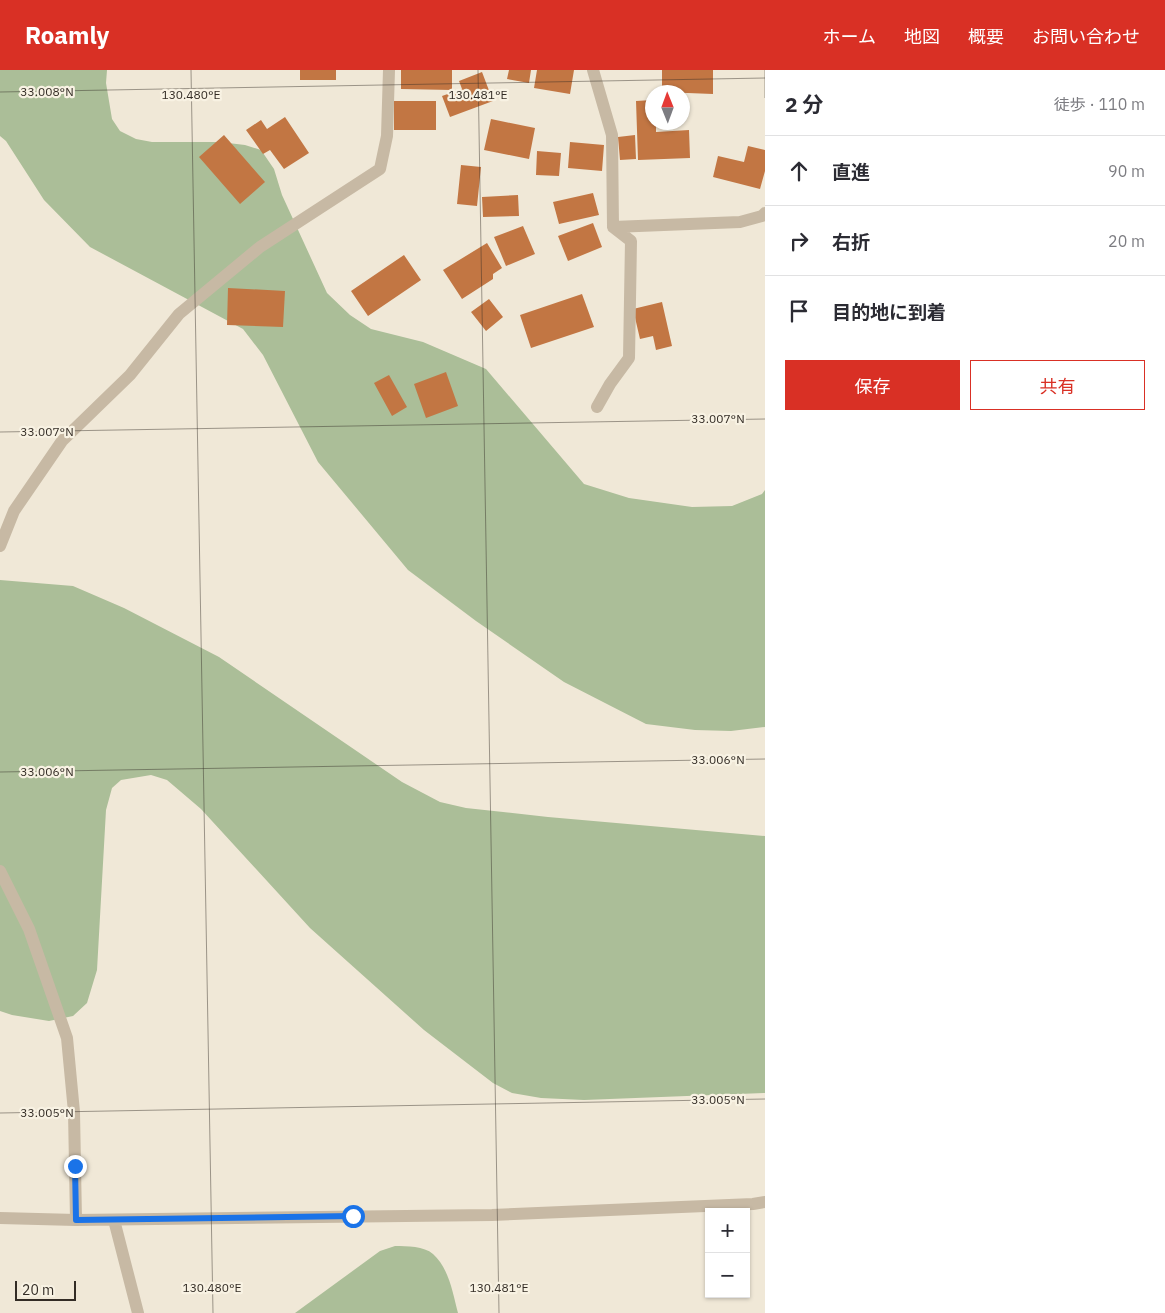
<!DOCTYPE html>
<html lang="ja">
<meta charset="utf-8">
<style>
body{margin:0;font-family:"IBM Plex Sans","Noto Sans JP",sans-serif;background:#f7f7f7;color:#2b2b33}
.controls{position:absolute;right:15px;bottom:15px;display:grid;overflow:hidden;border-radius:0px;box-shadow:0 1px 4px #0004}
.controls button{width:45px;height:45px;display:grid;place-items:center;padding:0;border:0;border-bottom:1px solid #e1e1e2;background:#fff;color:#2b2b33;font:25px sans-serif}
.compass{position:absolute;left:645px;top:15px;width:45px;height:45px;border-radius:50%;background:#fff;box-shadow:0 1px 4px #0004;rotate:359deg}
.scale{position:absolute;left:15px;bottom:12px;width:61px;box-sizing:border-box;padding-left:5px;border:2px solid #332c25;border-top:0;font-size:14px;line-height:18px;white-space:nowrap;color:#332c25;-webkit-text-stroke:4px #f8f2e3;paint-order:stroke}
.stop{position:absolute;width:15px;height:15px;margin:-11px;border:4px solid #1a73e8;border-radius:50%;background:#fff}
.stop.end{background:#1a73e8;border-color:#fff;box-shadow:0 1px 5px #0008}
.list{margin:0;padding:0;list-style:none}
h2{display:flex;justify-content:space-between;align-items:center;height:65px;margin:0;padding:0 20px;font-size:21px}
h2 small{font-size:16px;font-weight:400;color:#7c7c81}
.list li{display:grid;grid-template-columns:32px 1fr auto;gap:15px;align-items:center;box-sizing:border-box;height:70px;padding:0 20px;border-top:1px solid #e1e1e2}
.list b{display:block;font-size:19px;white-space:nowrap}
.list em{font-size:16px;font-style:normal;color:#7c7c81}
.actions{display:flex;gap:10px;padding:15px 20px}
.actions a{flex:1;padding:11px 0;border:1px solid #d93025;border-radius:0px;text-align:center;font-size:18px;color:#d93025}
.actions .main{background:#d93025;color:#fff}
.icon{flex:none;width:28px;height:28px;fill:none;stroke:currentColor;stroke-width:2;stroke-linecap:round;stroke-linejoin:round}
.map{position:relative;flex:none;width:765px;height:1243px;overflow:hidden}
header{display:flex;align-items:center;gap:30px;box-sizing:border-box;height:70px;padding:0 25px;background:#d93025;color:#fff}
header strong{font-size:24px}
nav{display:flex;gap:28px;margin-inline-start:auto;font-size:18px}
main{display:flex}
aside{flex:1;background:#fff}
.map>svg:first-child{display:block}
.green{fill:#abbe98}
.building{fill:#c27643}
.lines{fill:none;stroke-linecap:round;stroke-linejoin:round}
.minor{stroke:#c7b9a4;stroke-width:12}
.route{stroke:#1a73e8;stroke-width:6}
.ticks{fill:none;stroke:#332c25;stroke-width:1;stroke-opacity:0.45}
.ticks-label{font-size:12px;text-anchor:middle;fill:#332c25;stroke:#f8f2e3;stroke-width:4.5;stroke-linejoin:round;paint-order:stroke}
</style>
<header>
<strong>Roamly</strong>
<nav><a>ホーム</a><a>地図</a><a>概要</a><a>お問い合わせ</a></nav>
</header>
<main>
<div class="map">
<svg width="765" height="1243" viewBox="0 0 765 1243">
<rect width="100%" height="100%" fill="#f0e8d7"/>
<path class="green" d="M0 0H107L106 13 112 49 120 61 136 69 152 72H220L245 75 261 80 274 99 282 125 327 223 350 245 371 259 423 272 486 299 584 414 629 428 692 437 732 436 762 424 765 420V657L731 661 695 660 646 654 564 612 476 551 408 500 318 392 263 285 243 259 90 177 44 130 6 71 0 66Z
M0 510 73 516 124 538 219 587 402 712 440 732 466 738 548 747 765 766V1023L584 1030 541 1028 512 1023 493 1013 424 960 310 858 201 739 167 710 151 705 121 710 112 718 106 740 97 900 87 933 73 946 49 951 12 945 0 941Z
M395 1176C407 1176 424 1176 433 1184 449 1198 453 1224 458 1243H295L380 1181Z"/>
<path class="building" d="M300 0H336V10H300Z
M401 0H452V20L401 19Z
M509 0H531L529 13 507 9Z
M537 0H574L570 24 534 18Z
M662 0H713V24L662 22Z
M482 2 493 31 450 47 442 26 462 19 459 11Z
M652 30V52H656V62L689 60 690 88 638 90 636 31Z
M394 31H436V60H394Z
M285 47 309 83 284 99 270 80 263 84 246 60 261 50 267 59Z
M491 49 535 58 529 89 484 80Z
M224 65 265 112 240 134 199 87Z
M635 65 636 89 620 90 618 67Z
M570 72 604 75 602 101 568 98Z
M748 76 765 80V101L760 119 713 107 718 86 744 92Z
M537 81 561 83 559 106 536 105Z
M461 95 481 97 477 136 457 134Z
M593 123 599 145 559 154 553 132Z
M518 125 519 146 483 147 482 127Z
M593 153 602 177 568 191 558 166Z
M523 156 535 184 506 196 494 167Z
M487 173 502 198 493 204V209L462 229 443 200Z
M404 185 421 210 368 246 351 221Z
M228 218 285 221 283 257 227 255Z
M582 224 594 257 531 278 520 245Z
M489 229 503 247 486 261 471 242Z
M662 232 672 276 656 280 653 266 640 269 633 239Z
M446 302 458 336 426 348 414 314Z
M389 305 407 337 392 346 374 313Z"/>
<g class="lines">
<path class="minor" d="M593 0 612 65 613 157
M613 157 740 152 762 146 765 143
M597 337 610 314 629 288 631 171 613 157
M0 476 14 441 62 371 130 305 179 244 260 177 380 99 387 66 389 0
M0 801 29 859 67 968 74 1042 76 1150
M0 1148 76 1150 492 1145 753 1134 765 1132
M114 1150 138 1243"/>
</g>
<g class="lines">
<path class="route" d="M75 1096 76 1150 353 1146"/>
</g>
<path class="ticks" d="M191 0 213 1243M478 0 499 1243M765 0V28M0 22 765 8M0 362 765 349M0 702 765 689M0 1043 765 1029"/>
<g class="ticks-label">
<text x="47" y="26">33.008°N</text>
<text x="191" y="29">130.480°E</text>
<text x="478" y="29">130.481°E</text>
<text x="718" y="353">33.007°N</text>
<text x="47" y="366">33.007°N</text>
<text x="718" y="694">33.006°N</text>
<text x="47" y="706">33.006°N</text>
<text x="718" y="1034">33.005°N</text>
<text x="47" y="1047">33.005°N</text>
<text x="212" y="1222">130.480°E</text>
<text x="499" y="1222">130.481°E</text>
</g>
</svg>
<div class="controls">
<button>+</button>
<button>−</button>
</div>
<svg class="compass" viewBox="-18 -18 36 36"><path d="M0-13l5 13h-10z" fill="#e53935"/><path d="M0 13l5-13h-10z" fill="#7c7c81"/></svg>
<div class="scale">20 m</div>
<div class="stop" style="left:353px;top:1146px"></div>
<div class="stop end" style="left:75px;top:1096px"></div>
</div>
<aside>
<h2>2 分<small>徒歩 · 110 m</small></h2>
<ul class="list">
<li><svg class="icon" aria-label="ahead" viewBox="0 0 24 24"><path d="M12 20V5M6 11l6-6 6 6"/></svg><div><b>直進</b></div><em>90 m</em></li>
<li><svg class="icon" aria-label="right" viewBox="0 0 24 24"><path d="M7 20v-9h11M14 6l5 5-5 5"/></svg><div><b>右折</b></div><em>20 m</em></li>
<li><svg class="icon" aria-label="arrive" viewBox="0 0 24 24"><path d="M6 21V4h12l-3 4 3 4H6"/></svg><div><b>目的地に到着</b></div></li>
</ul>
<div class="actions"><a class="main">保存</a><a>共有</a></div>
</aside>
</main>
